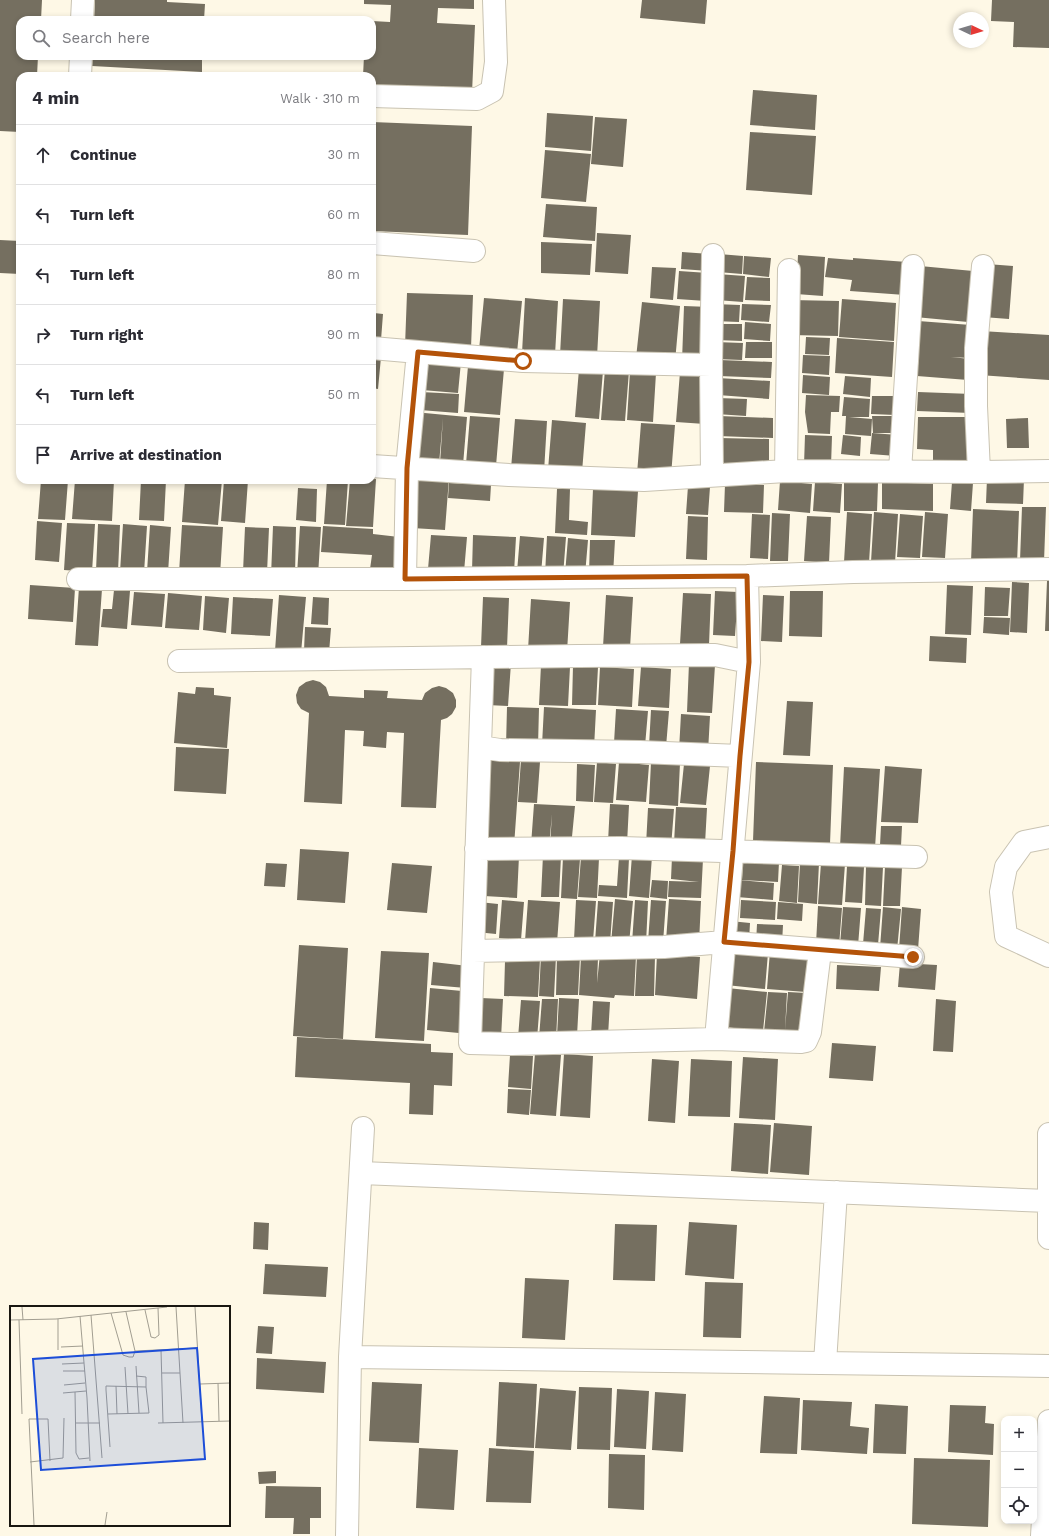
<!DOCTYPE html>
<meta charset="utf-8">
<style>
body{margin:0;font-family:"Work Sans",sans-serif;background:#f2f2f3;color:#2b2b33}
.controls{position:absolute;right:12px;bottom:12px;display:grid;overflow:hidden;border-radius:8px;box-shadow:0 2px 6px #0003}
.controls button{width:36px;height:36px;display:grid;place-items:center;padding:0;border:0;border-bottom:1px solid #e1e1e2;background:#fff;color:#2b2b33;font:20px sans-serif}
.compass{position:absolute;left:953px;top:12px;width:36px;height:36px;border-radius:50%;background:#fff;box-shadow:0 2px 6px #0003;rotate:94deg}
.stop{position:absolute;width:12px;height:12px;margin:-9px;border:3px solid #b45309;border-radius:50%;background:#fff}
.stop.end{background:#b45309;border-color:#fff;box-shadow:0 1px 4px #0008}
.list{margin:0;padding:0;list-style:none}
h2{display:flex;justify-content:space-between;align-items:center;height:52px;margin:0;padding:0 16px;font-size:17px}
h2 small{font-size:13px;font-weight:400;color:#7c7c81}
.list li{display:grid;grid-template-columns:26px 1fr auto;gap:12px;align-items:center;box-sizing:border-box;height:60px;padding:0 16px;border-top:1px solid #e1e1e2}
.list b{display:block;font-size:15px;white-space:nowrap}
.list em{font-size:13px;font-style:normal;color:#7c7c81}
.icon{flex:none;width:22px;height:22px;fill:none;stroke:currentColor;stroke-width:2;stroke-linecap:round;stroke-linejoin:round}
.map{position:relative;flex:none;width:1049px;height:1536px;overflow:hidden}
.search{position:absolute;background:#fff;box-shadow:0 2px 6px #0003;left:16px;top:16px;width:360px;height:44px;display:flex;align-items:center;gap:10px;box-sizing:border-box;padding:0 14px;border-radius:12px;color:#7c7c81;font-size:15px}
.panel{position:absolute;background:#fff;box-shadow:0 2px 6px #0003;left:16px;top:72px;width:360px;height:412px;border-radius:12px}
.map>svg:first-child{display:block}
.building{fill:#756f60}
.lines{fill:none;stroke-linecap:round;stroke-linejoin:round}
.minor-casing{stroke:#c9c3b2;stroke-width:24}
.minor{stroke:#fff;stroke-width:22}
.route{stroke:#b45309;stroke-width:5}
.inset-road{fill:none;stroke:#a29e91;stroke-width:1}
.view{fill:#1d4ed8;fill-opacity:0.15;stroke:#1d4ed8;stroke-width:2}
.inset-edge{fill:none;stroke:#191711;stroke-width:2}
</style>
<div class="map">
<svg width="1049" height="1536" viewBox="0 0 1049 1536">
<rect width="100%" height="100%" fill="#fef8e6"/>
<path class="building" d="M0 0H42L41 20H20V56H38L37 76H20V132L0 131Z
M95 0H167V2L205 4 204 20H94Z
M364 0H474V9L438 8 437 23 475 25 472 93 372 88V76H363L364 56H372V21L390 22 391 5 364 4Z
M642 0H707L705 24 640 18Z
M992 0H1049V48L1013 47 1014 22 991 21Z
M93 56H202V72L92 66Z
M753 90 817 95 815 130 750 125Z
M547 113 593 116 591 151 545 147Z
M595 117 627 119 623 167 591 164Z
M372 122 472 126 468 235 372 231Z
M750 132 816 136 812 195 746 190Z
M545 150 591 154 586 202 541 198Z
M546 204 597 207 595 241 543 237Z
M597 233 631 235 628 274 595 272Z
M0 240 20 241V274L0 273Z
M541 242 592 244 590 275 541 273Z
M682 252 710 254 709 271 681 269Z
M719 254 743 256 742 274 718 272Z
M798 255 825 257 823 296 796 294Z
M744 256 771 258 769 277 743 274Z
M828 258 853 260V258L907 262 905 295 850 291 852 280 825 277Z
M987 264 1013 266 1009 319 983 317Z
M920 266 973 271 968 322 915 317Z
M652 267 676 268 673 300 650 298Z
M679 271 708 273 706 301 677 299Z
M717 274 745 276 743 302 716 300Z
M747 277 770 278V301L745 300Z
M372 291H376L374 313 383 314 381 340 372 339Z
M407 293 473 295 471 348 405 346Z
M484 298 522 301 517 353 479 350Z
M525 298 558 301 555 355 522 353Z
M563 299 600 301 597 357 560 355Z
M842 299 896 303 894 341 839 337Z
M791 300 839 301 838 336 790 335Z
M642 302 680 306 675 362 636 358Z
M714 304 740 305 739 322 714 321Z
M742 304 771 305 769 322 741 320Z
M684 306 710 307 707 362 682 361Z
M918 321 971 325 969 358 951 357 970 359 968 380 917 376 919 355 916 354Z
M745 322 771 324 770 341 744 339Z
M717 324H742V341L716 340Z
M981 331 1049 335V380L979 375Z
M806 337 830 338 829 355 805 354Z
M837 338 894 342 892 377 835 373Z
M715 342 743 343 742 360 715 359Z
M746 342H772V358H745Z
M803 355 830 356 829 375 802 373Z
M372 356 381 357 378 389 372 388Z
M424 359 461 362 458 393 422 390Z
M720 360 772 362 771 378 719 376Z
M468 366 504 369 500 415 464 412Z
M579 369 603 371 599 419 575 417Z
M605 369 629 371 625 421 601 420Z
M630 371 656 373 653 422 627 420Z
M680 372 709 374 705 424 676 422Z
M803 375 830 377 829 395 802 393Z
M845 376 871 378 870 397 843 394Z
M718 378 770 381 769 399 718 395Z
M421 392 459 394 458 413 420 410Z
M918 392 972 394 971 413 917 411Z
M806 395 840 396 839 412H831L830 434 808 433 805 412Z
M872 396H896L895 415 871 414Z
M844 397 870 399 869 417H849L872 419 871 436 845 434 846 416H842Z
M717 398 747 399 746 416 716 414Z
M372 410 376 411 374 457H372Z
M414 412 467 417 463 465 440 463 443 418 439 464 410 461Z
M470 416 500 418 496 466 466 464Z
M719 416 773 418V438L718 436Z
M872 416H895V433H873Z
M918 417H972L971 450H967V464H933V450L917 449Z
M1028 418 1029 448H1007L1006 419Z
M515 419 547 421 544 472 511 469Z
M552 420 586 423 582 472 548 470Z
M641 423 675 425 671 476 637 474Z
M872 433 898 435 896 456 870 454Z
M805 435 832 436 831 466 804 465Z
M843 435 861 437 860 456 841 454Z
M719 438 769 439V470H719Z
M415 476 449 478 445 530 412 528Z
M372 478 376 479 373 527 346 526 350 480H372Z
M987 478 1024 479 1023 504 986 503Z
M41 480H68L65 520 38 519Z
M75 480H114L112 521 72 519Z
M141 480H166L164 521 139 520Z
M185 480H222L218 525 182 522Z
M224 480H248L245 523 221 521Z
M327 480H348L345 525 324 524Z
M780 481 812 484 810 513 778 510Z
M815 482 842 484 840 513 813 511Z
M844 482 878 483 877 511H844Z
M882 482 933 484V511L882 509Z
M952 482 973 483 971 511 950 509Z
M449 483 491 485 490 501 448 498Z
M725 484 764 485 763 513 724 512Z
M688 486 710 487 708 515 686 514Z
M298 488 317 489 316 522 296 520Z
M557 489H570L569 520 588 522 587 535 555 533Z
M593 489 638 491 635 537 591 535Z
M1022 507H1046L1044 562 1020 561Z
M973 509 1019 511 1017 564 971 562Z
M847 512 872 514 869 563 844 562Z
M874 512 898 514 895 563 871 562Z
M925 512 948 514 945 558 922 557Z
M772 513 790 514 788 561H770Z
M752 514 770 515 768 559 750 558Z
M900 514 923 516 920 558 897 557Z
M688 516 708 517 707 560 686 559Z
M807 516 831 517 829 563 804 561Z
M37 521 62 523 59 562 35 560Z
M67 523 95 524 92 572 64 570Z
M98 524 120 525 118 572 96 571Z
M123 524 147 526 144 573 120 572Z
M150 525 171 527 168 573 147 572Z
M182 525 223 527 220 575 179 573Z
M273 526 296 527 295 576H271Z
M300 526 321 527 318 576 297 575Z
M323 526 373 529V534L399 537 395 571 370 569 372 555 321 552Z
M245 527 269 528 267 573 243 572Z
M431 535 467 537 464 572 428 569Z
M473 535 516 537 514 573 472 571Z
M520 536 544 538 541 574 517 572Z
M547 536 566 537 563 576 545 575Z
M568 538 588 540 585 575 565 574Z
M590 540H615L613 575 589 574Z
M1047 581H1049V631H1045Z
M1012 582 1029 583 1027 633 1010 632Z
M30 585 75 588 73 622 28 619Z
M947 585 973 586 971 635 945 634Z
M79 587 102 589 98 646 75 645Z
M985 587 1010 588 1008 616H984Z
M114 590 130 591 127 629 101 627 103 609H112Z
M715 591 738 592 735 636 713 635Z
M790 591H823L822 637 789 636Z
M134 592 165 594 162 627 131 625Z
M168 593 202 596 199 630 165 628Z
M683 593 711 594 709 645 680 644Z
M279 595 306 597 301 653 275 651Z
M606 595 633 597 630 648 603 647Z
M763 595 784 596 782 642 761 641Z
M205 596 229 598 226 633 203 630Z
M233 597 273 599 270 636 231 634Z
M313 597 329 598 328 625 311 624Z
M483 597 509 598 507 648 481 647Z
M531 599 570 602 567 652 528 650Z
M984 617 1010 618 1009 635 983 633Z
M305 627 331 628 329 653 304 651Z
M930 636 967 638 966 663 929 661Z
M489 661 511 663 508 706 487 705Z
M689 663 715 665 712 713 687 712Z
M541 665 570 667 568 706 539 705Z
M573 666 598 667 596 705H572Z
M600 667 634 669 632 707 598 705Z
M641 667 671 669 669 708 638 706Z
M313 680 320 682 326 687 329 696 364 698V690L388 691 387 698 422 700 425 693 432 688 439 686 446 688 453 693 456 700V707L452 714 447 718 441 720 436 808 401 807 404 733 387 732 386 748 363 746 364 731 345 730 342 804 304 802 309 713 301 709 297 703 296 695 299 687 306 682Z
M196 687 214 688V695L231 697 227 748 174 743 178 692 195 694Z
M787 701 813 702 810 756 783 755Z
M507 707 539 708 538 746H506Z
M544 707 596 710 594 748 542 745Z
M616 709 648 711 645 746 614 743Z
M651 710 669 711 666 747 649 746Z
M681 714 710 716 708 752 679 750Z
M176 747 229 749 226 794 174 791Z
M484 760 520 762 514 846 479 844Z
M521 760 540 762 537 803 518 802Z
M597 762 616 764 613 803 594 802Z
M619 762 649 765 646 802 616 800Z
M651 762 680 763 678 806 649 804Z
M756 762 833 765 830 844 753 841Z
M577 764 595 765 593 802 576 801Z
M684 764 710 766 706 805 680 803Z
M885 766 922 769 918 823 881 822Z
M844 767 880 769 875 848 840 847Z
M534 804 575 806 571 847 550 845 552 814 549 846 531 845Z
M610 804 629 805 627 844 608 842Z
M676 807 707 808 705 844 674 843Z
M648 808 674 809 671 847 646 845Z
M881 826H902L901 846 880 845Z
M300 849 349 852 345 903 297 900Z
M487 854 519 856 517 898 484 896Z
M543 855 561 856 559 897H541Z
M632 855 652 856 649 898 629 896Z
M563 857 580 859 577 899 561 898Z
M581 857 599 858 597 898 578 897Z
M619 857 629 858 627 898 598 896 599 885 617 886Z
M672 857 703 859 701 898 668 897 669 881 699 882 671 879Z
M743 860 779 862 778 882 742 880Z
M266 863 287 864 285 887 264 886Z
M392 863 432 866 427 913 387 910Z
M800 863H819L817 904 798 902Z
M821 863 845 864 842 905 818 904Z
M782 865 799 866 797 903 779 901Z
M847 866 864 867 862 903 845 902Z
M866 866 883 867 881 906 865 905Z
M885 866 902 867 900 906H883Z
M652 880 668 881 667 899 650 897Z
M739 880 774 883 773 900 737 897Z
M615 899 633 901 629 944 611 943Z
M669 899 701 901 699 943 666 941Z
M502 900 524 902 521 940 499 938Z
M528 900 560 902 557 943 525 941Z
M576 900 596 901 593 941 574 940Z
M635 900 648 901 646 944 632 943Z
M651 900 666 901 663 943 648 942Z
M741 900 776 902 775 920 740 918Z
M598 901 613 902 610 943 595 942Z
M479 902 498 904 496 934 476 932Z
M778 902 803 904 802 921 777 919Z
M818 906 842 908 839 946 816 944Z
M843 907 861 908 858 946 840 945Z
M883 907 901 909 897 950 880 948Z
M902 907 921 909 918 950 899 949Z
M866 908 881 909 878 945 863 944Z
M730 921 750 923 749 941 728 939Z
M757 924 783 925 782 944 756 943Z
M299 945 348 948 343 1039 293 1036Z
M729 949 768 953 765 989 726 985Z
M381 951 429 953 424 1041 375 1038Z
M770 951 809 954 806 992 767 989Z
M600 954 636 956 634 996 615 995 614 998 579 995 581 957 598 958 597 983Z
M657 954 700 957 697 999 655 995Z
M541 955 556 956 554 997 539 996Z
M637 955 655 956 654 996H635Z
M557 956H580L578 995H556Z
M524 958 540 959 538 997 504 996 505 961H524Z
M433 962 468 966 466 988 431 985Z
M900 963 937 965 935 990 898 987Z
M837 965 881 967 879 991 836 989Z
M430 988 462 991 459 1033 427 1030Z
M727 988 767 992 763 1031 724 1027Z
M768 992 787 993 785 1030 788 992 806 993 803 1034 764 1032Z
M481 998 503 999 501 1039 478 1038Z
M559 998 579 999 577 1036H557Z
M542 999H558L556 1040 539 1038Z
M936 999 956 1001 953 1052 933 1051Z
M521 1000 540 1001 537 1039 518 1038Z
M593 1001 610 1002 608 1036 591 1035Z
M297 1037 431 1044V1052L453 1053 452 1086 434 1085 433 1115 409 1114 410 1083 295 1077Z
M832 1043 876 1046 873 1081 829 1078Z
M535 1053 561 1055 556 1116 530 1114Z
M564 1054 593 1056 590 1118 560 1116Z
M510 1055 533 1056 531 1089 508 1087Z
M743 1057 778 1059 775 1120 739 1118Z
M652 1059 679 1061 675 1123 648 1121Z
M691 1059 732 1061 730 1117 688 1116Z
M508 1089 531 1090 529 1115 507 1113Z
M734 1123 771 1125 768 1174 731 1171Z
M774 1123 812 1126 809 1175 770 1172Z
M254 1222 269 1223 268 1250 253 1249Z
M689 1222 737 1225 734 1279 685 1275Z
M615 1224 657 1225 655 1281 613 1280Z
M265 1264 328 1267 326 1297 263 1294Z
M525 1278 569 1280 565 1340 522 1338Z
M705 1282 743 1283 741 1338 703 1337Z
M258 1326 274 1327 272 1354 256 1353Z
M257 1358 326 1362 324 1393 256 1389Z
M372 1382 422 1384 419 1443 369 1441Z
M499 1382 537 1384 534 1448 496 1446Z
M579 1387 612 1388 610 1450 577 1449Z
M540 1388 576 1391 571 1450 535 1448Z
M617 1389 649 1391 646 1449 614 1447Z
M655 1392 686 1394 683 1452 652 1450Z
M764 1396 800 1398 797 1454 760 1453Z
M803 1400 852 1402 850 1426 869 1428 867 1454 801 1450Z
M875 1404 908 1406 906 1454 873 1453Z
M950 1405 986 1406 985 1423 994 1424 993 1455 948 1452Z
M419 1448 458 1450 454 1510 416 1508Z
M489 1448 534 1451 531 1503 486 1502Z
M609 1454 645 1455 644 1510 608 1508Z
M914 1458 990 1460 988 1527 912 1524Z
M276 1471V1483L259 1484 258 1472Z
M266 1486 321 1487V1518H310V1534H293L294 1518H265Z"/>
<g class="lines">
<g class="minor-casing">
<path id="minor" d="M82 20 83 0
M80 76 81 56
M372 96 477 99 492 91 496 62 494 0
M372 243 474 251
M372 348 523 361 711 365
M372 466 509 475 644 480 786 471 979 472 1049 471
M786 471 789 270
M900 471 913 266
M979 472 976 406V348L983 266
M712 475 711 365 713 255
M747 576 749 662
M78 579H405L747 576 853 572 1049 569
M405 579 407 468 418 352
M179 661 578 656 715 655 749 662 716 1039 512 1044 470 1043 483 657
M480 747 500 750 640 752 740 756
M1049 837 1024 842 1006 867 1001 892 1006 936 1049 956
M476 849 621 848 916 857
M473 951 664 947 724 942 913 957
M716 1039 801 1042 806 1041 810 1032 820 951
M1049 1134V1238
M361 1173 1048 1201
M350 1357 1049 1366
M825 1363 836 1192
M347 1536 350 1357 363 1128
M1042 1536 1049 1421"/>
</g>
<use href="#minor" class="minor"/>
</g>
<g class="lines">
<path class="route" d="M523 361 418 352 407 468 405 579 747 576 749 662 740 756 733 851 724 942 913 957"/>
</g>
<g transform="translate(10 1306)">
<rect width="220" height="220" fill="#fef8e6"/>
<path class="inset-road" d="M12 1 13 14M166 1 173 117M185 1 192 116M135 4 141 31 145 32 149 29 148 2M101 7 113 49 119 51H123L125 45 116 6M81 9 92 152M70 10 77 92 80 155M48 13V44M0 14 46 13 157 1M9 14 12 108M51 41 73 40M151 44 153 117M125 45 187 42M52 58 74 57M126 60 129 107M115 61 118 108M53 65H75M152 67H170M126 70 136 71V81M208 77 209 115M190 78 220 77M54 79 75 77M106 80 107 108M65 86 66 147 69 153 79 152M53 87 76 85M98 108 139 107 136 81 96 80V84L97 98 100 141M66 117H90M148 117 220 115M20 156 53 152 54 112M24 219 19 113H38L40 155M95 219 97 206"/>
<path class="view" d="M187 42 195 153 31 164 23 53Z"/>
<rect width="220" height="220" class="inset-edge"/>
</g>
</svg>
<div class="controls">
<button>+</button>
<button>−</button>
<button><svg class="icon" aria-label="locate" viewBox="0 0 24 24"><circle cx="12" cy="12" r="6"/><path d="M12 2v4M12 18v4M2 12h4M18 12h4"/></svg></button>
</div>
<svg class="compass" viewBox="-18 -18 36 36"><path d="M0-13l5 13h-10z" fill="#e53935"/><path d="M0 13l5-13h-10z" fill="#7c7c81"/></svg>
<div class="stop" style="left:523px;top:361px"></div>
<div class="stop end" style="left:913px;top:957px"></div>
<div class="search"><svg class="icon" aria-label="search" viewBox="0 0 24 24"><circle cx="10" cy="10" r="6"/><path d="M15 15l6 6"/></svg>Search here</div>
<section class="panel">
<h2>4 min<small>Walk · 310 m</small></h2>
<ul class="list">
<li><svg class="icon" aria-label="ahead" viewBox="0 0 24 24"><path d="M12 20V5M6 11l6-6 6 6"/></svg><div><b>Continue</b></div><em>30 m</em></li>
<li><svg class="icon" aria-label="left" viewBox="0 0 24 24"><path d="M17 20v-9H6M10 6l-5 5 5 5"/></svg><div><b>Turn left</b></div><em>60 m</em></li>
<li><svg class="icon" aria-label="left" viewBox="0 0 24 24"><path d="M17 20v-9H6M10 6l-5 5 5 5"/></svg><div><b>Turn left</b></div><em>80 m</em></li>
<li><svg class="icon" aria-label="right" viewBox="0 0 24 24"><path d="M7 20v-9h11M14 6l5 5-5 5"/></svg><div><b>Turn right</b></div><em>90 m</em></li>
<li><svg class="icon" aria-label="left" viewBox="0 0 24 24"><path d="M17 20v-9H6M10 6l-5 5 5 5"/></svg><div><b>Turn left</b></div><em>50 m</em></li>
<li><svg class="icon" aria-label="arrive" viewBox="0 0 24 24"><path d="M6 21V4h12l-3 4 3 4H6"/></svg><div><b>Arrive at destination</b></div></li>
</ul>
</section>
</div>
